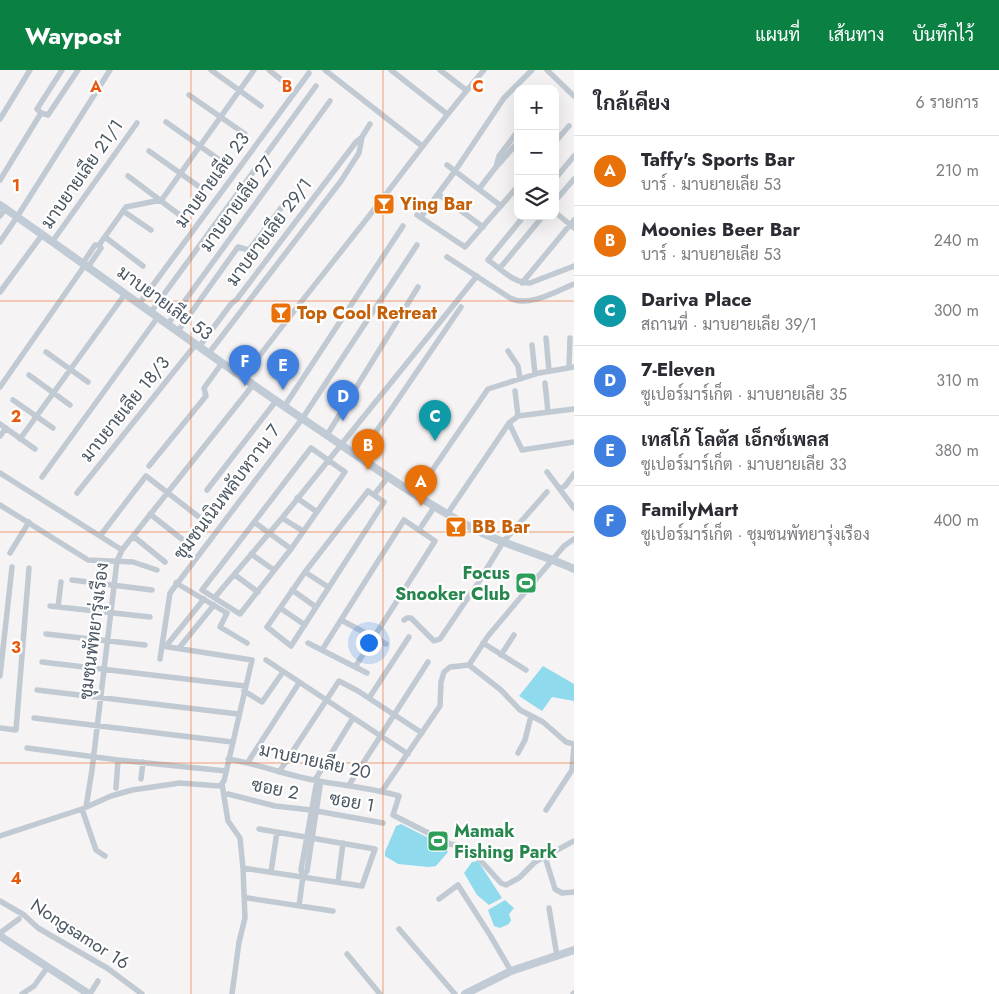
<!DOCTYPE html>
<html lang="th">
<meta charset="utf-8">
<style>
body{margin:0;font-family:Jost,Sarabun,sans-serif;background:#f7f7f7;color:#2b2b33}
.controls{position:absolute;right:15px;top:15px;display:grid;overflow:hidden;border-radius:10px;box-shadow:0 5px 20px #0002}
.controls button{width:45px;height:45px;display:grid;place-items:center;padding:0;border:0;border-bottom:1px solid #e1e1e2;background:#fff;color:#2b2b33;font:25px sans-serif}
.you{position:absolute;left:368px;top:572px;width:18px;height:18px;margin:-12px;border:4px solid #fff;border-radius:50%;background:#1a73e8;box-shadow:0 0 0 8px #1a73e833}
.badge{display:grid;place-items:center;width:32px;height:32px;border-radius:50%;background:#0b8043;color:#fff;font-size:16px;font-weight:700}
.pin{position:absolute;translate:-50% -41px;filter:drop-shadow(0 1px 2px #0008)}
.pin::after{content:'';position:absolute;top:26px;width:18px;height:15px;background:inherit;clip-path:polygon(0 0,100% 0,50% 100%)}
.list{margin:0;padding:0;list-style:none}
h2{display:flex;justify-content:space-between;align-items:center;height:65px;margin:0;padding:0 20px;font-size:21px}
h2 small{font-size:16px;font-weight:400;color:#7c7c81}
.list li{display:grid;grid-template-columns:32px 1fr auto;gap:15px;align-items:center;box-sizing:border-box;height:70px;padding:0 20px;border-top:1px solid #e1e1e2}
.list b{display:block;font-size:19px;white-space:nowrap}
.list p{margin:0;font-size:16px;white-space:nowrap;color:#7c7c81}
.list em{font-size:16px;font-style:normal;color:#7c7c81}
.icon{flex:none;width:28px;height:28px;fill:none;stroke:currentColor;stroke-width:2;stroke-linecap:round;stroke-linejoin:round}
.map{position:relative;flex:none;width:574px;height:924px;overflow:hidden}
header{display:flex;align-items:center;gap:30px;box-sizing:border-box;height:70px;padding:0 25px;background:#0b8043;color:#fff}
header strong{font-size:24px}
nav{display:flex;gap:28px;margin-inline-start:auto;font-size:18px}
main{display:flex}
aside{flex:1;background:#fff}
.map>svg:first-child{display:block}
.water{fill:#90daee}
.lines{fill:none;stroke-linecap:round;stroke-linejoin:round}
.street{stroke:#c1cad2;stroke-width:5.5}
.secondary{stroke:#c1cbd6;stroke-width:8}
.grid{fill:none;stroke:#e8590c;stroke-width:1;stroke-opacity:0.55}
.labels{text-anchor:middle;stroke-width:4.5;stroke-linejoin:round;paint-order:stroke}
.street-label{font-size:18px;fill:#4a5661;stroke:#fff}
.food-label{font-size:18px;font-weight:bold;fill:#c56008;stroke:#fff;text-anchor:start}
.leisure-label{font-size:18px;font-weight:bold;fill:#27864d;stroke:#fff;text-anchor:end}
.grid-label{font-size:16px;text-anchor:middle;font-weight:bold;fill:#e8590c;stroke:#fff;stroke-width:4.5;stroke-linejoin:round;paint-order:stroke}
</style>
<header>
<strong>Waypost</strong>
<nav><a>แผนที่</a><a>เส้นทาง</a><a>บันทึกไว้</a></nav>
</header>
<main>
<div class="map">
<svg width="574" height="924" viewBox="0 0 574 924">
<rect width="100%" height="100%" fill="#f5f3f3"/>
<path class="water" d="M543 596 574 614V631L552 627 542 641 519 626Z
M401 754 446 777 448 782 436 796 429 797 398 794 385 786V782L396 756Z
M478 791 502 828 489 835 477 825 464 803 472 792Z
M505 830 514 838 509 844 511 850 509 854 500 858 494 856 488 840Z"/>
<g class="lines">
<path class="street" d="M62 0 37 39 41 43 48 45 78 0
M211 0 261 36
M269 0 284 12
M325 0 422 76
M391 0 447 44
M440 0 466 20
M547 0 574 26
M189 25 245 64
M0 49 30 0
M166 52 221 91
M555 72 569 56
M149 81 201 118
M447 95 501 136
M498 95 518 72
M128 106 181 146
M555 109 574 86
M0 110 41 43
M479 119 496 97 499 86 518 61
M438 124 483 157
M555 131 574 109
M123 141 151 160
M555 142 574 158
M417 145 465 177 518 116
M0 146 5 139
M524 146 488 190C501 199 513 213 530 213L574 196
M421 147 455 101 504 28 532 0
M105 167 143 196
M0 172 17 147 110 0
M52 172 137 53
M447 187 510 228C529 238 556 221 574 214
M83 193 95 175H99L126 137 161 130 163 128 254 0
M88 197 101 178 99 175
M500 198 543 146
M522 213 574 150
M0 222 42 165
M139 234 309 3
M151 242 316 16
M168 254 330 31
M178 261 238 177 249 180 291 125
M546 268 549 301
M532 275 535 304
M199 277 231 234 237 229 356 72 362 67
M508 281 518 296 520 309
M46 282 88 312
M209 283 341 111 359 83 362 67 370 54
M569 297 570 268
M29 305 70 335
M243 308C281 256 322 206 362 155 403 103 441 50 484 0
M545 313 548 342
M0 317 85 195
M515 321 518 346
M13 330 53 358
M284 337 403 156
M509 353 522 380 574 372
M0 354 35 379
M327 365 418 217
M0 366 6 358
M20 369 125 224
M311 378 345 402 291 479 240 544 202 520Z
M358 388 461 237
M149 396 206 326 204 318 222 293
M547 402 574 438
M0 403 122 480
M42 407 158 247
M560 419 565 416 574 404
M207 420 276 331
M368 421 384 432 291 576 267 557 305 502Z
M77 423 196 274
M416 424 488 319 539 303 574 297
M374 425 388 407
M297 428 317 442
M0 435 88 490 133 492 157 500
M448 443 509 353 518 346 574 339
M150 444 183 470
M282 448 303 461
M254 452 291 479
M419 460 435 436
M100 466 146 406 199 447
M133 466 165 492
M10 483 29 452
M251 484 274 500
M305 502 328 517
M235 505 258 522
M72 510 152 520
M176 513 227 543 220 557 247 573
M292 520 316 537
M215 527 282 448 477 206
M50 536 150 547
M58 537 61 512
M280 538 305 555
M341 550 386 574
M404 550 407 548H411L434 571 440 569 478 513 503 472 547 422
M46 564 145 575
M308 573 367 603
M483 573 526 600
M166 576 204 529
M179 578 214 535
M322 580 404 450 435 471 355 597
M501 585 514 565
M160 589 170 523 302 349 417 175
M266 590 408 684
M42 592 245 616
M469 595 501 620 520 640 543 652 566 672 574 674
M0 606 12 497
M37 620 238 644
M244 621 262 632 283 602
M369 628 409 567
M34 648 232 672
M0 658 16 660 29 498
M27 678 118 690 226 701
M518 683 525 670 531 646
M228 689C259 694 288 706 319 711 346 716 372 718 399 726L393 745 450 774 467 778 472 781 501 813 506 815 519 808 535 792 574 771
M248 692 299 613
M279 702 339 611 358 621 422 663
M141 709 143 692
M315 710 353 648
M222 714 228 751 240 768 243 798 245 848 239 872 232 924
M349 715 428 592
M116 718 118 690
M382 721 440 636 441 612 444 602 450 597 469 595 488 566 564 476 574 469
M228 724 275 736 311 740 383 753
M86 737 92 700 117 491 122 480 253 315
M82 739 96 780 105 786
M546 740 572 700 574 676
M0 766 82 739 111 726 132 720 180 713 220 716 224 711 252 590 162 576
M545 787 555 819 562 823 574 822
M243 798 362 816 375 779 259 759
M271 802 277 762
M303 806 307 801 320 716 318 711
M338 812 343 773
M248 828 333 841
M439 829 458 815 490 865 511 901
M0 831 24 845 38 858 107 898 142 924
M299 836 303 806 301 800 316 716 318 711
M549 838 557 886
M399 859 455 924
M0 863 19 849
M347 884 380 924
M22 924 34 916 47 898
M90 924 98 911
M573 924 574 923"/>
<path class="secondary" d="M0 135C102 206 201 280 303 349 360 387 415 428 476 460 507 476 542 484 574 499
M0 866 89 924
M465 924 511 901 574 880"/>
</g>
<path class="grid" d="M191 0V924M383 0V924M0 231H574M0 462H574M0 693H574"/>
<defs>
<g id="bar-square" transform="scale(1.125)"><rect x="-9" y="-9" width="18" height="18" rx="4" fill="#e8710a" stroke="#fff"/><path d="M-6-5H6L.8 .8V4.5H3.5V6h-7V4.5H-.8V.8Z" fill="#fff"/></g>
<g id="stadium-square" transform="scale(1.125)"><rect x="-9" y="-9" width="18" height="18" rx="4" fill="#2e9e5b" stroke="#fff"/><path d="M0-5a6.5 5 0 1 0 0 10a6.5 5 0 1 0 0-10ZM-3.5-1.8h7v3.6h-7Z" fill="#fff"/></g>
</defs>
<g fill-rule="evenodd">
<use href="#bar-square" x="384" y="134"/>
<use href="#bar-square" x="281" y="243"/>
<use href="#bar-square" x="456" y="457"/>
<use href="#stadium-square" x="526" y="513"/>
<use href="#stadium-square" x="438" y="771"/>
</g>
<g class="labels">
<g class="street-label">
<text transform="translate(82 104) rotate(-55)" y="6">มาบยายเลีย 21/1</text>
<text transform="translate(212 110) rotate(-54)" y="6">มาบยายเลีย 23</text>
<text transform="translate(237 134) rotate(-54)" y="6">มาบยายเลีย 27</text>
<text transform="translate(269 162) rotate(-53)" y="6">มาบยายเลีย 29/1</text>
<text transform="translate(165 233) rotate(36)" y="6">มาบยายเลีย 53</text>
<text transform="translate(125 339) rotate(-51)" y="6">มาบยายเลีย 18/3</text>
<text transform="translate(227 422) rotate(-53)" y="6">ชุมชนเนินพลับหวาน 7</text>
<text transform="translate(94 561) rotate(-83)" y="6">ชุมชนพัทยารุ่งเรือง</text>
<text transform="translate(315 691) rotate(12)" y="6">มาบยายเลีย 20</text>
<text transform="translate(275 719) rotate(11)" y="6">ซอย 2</text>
<text transform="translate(352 732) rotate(10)" y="6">ซอย 1</text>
<text transform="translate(80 864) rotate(33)" y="6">Nongsamor 16</text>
</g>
<g class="food-label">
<text x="400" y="140">Ying Bar</text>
<text x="297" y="249">Top Cool Retreat</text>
<text x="472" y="463">BB Bar</text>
</g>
<g class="leisure-label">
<text x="510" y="509">Focus<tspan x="510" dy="21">Snooker Club</tspan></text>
<text x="454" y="767" text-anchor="start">Mamak<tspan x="454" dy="21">Fishing Park</tspan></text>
</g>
</g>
<g class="grid-label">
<text x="96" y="22">A</text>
<text x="287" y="22">B</text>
<text x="478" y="22">C</text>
<text x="16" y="121">1</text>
<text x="16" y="352">2</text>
<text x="16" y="583">3</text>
<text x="16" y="814">4</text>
</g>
</svg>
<div class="controls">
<button>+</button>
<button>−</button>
<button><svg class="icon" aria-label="layers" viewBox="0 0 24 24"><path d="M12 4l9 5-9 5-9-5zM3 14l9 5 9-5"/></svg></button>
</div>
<div class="you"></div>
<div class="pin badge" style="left:421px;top:436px;background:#e8710a">A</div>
<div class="pin badge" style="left:368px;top:400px;background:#e8710a">B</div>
<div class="pin badge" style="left:435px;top:371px;background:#0f9aa8">C</div>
<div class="pin badge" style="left:343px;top:351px;background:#3f7fe0">D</div>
<div class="pin badge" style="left:283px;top:320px;background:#3f7fe0">E</div>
<div class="pin badge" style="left:245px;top:316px;background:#3f7fe0">F</div>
</div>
<aside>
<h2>ใกล้เคียง<small>6 รายการ</small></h2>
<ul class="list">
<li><span class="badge" style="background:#e8710a">A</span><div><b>Taffy's Sports Bar</b><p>บาร์ · มาบยายเลีย 53</p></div><em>210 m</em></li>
<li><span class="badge" style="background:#e8710a">B</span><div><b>Moonies Beer Bar</b><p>บาร์ · มาบยายเลีย 53</p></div><em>240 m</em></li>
<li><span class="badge" style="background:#0f9aa8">C</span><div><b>Dariva Place</b><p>สถานที่ · มาบยายเลีย 39/1</p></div><em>300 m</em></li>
<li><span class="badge" style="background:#3f7fe0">D</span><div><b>7-Eleven</b><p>ซูเปอร์มาร์เก็ต · มาบยายเลีย 35</p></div><em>310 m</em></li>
<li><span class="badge" style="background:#3f7fe0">E</span><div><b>เทสโก้ โลตัส เอ็กซ์เพลส</b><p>ซูเปอร์มาร์เก็ต · มาบยายเลีย 33</p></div><em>380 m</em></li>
<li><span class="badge" style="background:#3f7fe0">F</span><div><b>FamilyMart</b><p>ซูเปอร์มาร์เก็ต · ชุมชนพัทยารุ่งเรือง</p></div><em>400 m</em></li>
</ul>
</aside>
</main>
